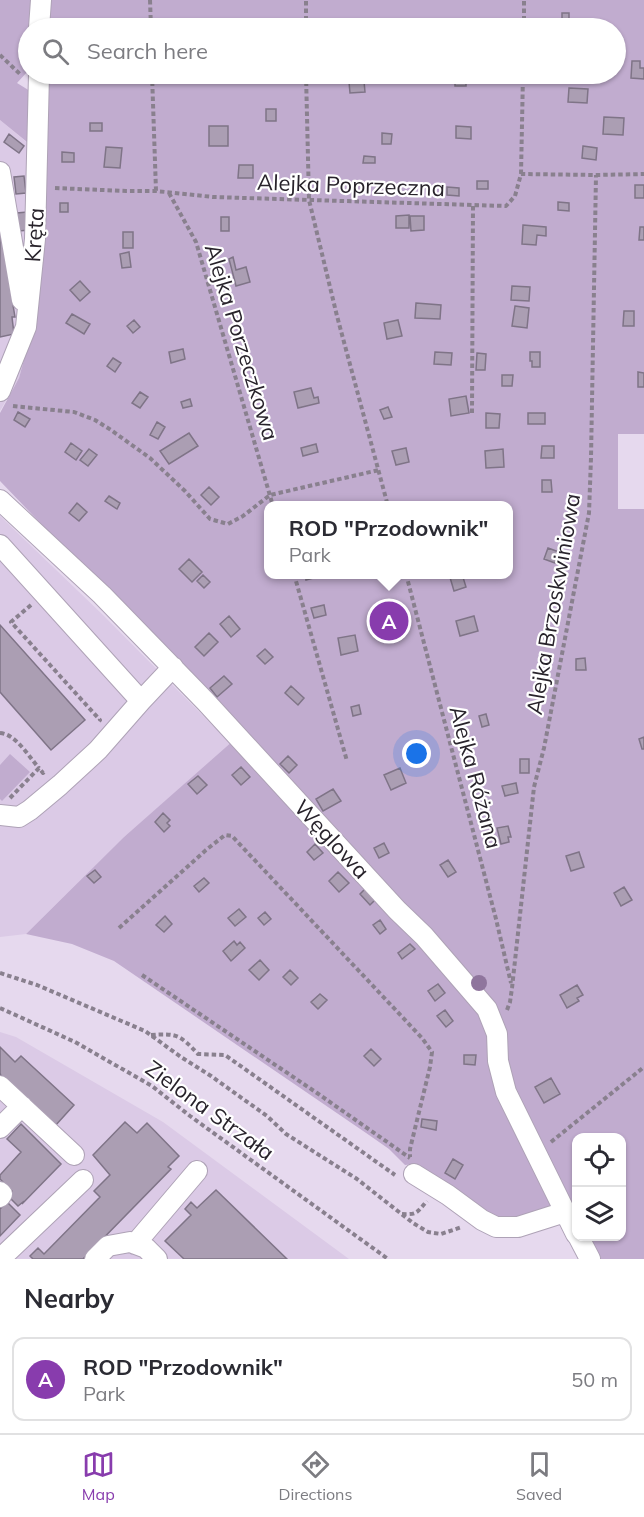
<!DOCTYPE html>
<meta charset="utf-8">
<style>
body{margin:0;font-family:Mulish,sans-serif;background:#f7f7f7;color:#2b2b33}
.controls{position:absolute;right:18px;bottom:18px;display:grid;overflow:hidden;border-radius:12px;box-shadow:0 2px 4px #0004}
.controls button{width:54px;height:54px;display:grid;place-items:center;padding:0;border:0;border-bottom:2px solid #e1e1e2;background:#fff;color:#2b2b33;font:30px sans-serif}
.you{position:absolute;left:417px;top:754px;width:21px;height:21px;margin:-15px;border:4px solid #fff;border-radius:50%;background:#1a73e8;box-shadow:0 0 0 9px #1a73e833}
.badge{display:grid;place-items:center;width:39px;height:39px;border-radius:50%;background:#883cad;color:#fff;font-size:20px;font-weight:700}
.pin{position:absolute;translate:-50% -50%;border:3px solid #fff;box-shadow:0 2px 6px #0006}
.popup{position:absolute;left:264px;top:501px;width:249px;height:78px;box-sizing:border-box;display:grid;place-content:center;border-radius:12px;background:#fff;filter:drop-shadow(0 2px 4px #0005);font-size:20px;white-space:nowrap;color:#7c7c81}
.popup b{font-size:22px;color:#2b2b33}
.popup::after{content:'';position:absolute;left:50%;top:100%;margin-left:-12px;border:12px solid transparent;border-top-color:#fff}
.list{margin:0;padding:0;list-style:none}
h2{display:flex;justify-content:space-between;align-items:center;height:78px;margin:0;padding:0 24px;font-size:26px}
h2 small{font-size:20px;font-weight:400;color:#7c7c81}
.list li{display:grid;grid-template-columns:39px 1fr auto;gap:18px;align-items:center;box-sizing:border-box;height:84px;margin:0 12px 12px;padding:0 12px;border:2px solid #e1e1e2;border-radius:12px}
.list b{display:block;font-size:22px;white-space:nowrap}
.list p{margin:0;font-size:20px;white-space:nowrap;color:#7c7c81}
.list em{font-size:20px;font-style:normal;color:#7c7c81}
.icon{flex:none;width:33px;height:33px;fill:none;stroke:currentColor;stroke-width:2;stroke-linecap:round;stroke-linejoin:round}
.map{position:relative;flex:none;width:644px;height:1259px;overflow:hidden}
.search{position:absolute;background:#fff;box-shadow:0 2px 4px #0004;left:18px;right:18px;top:18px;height:66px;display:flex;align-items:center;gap:15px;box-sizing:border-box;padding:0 21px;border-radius:33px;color:#7c7c81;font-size:22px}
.sheet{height:174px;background:#fff}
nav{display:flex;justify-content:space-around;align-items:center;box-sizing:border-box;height:84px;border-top:2px solid #e1e1e2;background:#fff;font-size:16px;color:#7c7c81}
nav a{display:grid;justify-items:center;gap:3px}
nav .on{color:#883cad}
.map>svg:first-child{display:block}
.built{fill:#dbcae6}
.green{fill:#c1accf;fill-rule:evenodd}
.building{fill:#ab9eb3;stroke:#7f7487;stroke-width:1.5}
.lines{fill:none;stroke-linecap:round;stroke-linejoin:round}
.minor-casing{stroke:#aea2b6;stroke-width:22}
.path{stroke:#89808e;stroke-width:4;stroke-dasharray:4.5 3;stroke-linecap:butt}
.minor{stroke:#fff;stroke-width:20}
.tree{fill:#8f759d}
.labels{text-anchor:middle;stroke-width:4.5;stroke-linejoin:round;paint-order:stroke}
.street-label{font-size:22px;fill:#28232b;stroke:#fff}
</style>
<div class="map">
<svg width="644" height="1259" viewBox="0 0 644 1259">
<rect width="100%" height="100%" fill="#e6d9ee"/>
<path class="built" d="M0 120 42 155 37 312 19 378 0 411Z
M0 516 103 615 231 744 124 837 26 934 0 937Z
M0 1032 16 1037 163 1122 349 1259H0Z"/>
<path class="green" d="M0 0H31L30 28H28V71L17 83 30 91 27 142 0 120Z
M48 0H644V434H618V509H644V1259H595L583 1237 622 1236V1138H576V1225L566 1204 502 1224 479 1211 415 1164 405 1165 389 1149 369 1135 114 961 72 944 26 934 124 837 242 733 0 481V413L19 378 37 312 45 74H616V28H47ZM269 506H509V574H269Z
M10 754 30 772 2 801 0 799V765Z"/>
<path class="building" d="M562 13H569V21H562Z
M632 61H640V68H644V79L631 78Z
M179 74H209V76L179 77Z
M455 74H466V86H455Z
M364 81 365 92 350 93 349 82Z
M569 88 588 89 587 103 568 102Z
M266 109H276V121H266Z
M604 117 624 118 623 135 603 134Z
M90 123H102V131H90Z
M209 126H228V146H209Z
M456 126 471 127V139L456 138Z
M382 133 392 134 391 144H382Z
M9 134 24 146 19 153 4 142Z
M583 146 597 148 596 160 582 158Z
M106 147 122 148 120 168 104 167Z
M62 152 74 153V162H62Z
M364 156 375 157V163H363Z
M239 165H253V178H238Z
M24 176 26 193 16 194 14 177Z
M477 181H488V189H477Z
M635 185H644V198H635Z
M447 187 459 188V196L447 195Z
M558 202 569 203V211L558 210Z
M60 203H68V212H60Z
M27 212 29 230 19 231 17 213Z
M409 215V228H396V216Z
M410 216H424V230L411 231Z
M221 217H229V231H221Z
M523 225 546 227V236L537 235 536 245 522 244Z
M640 227H644V240H639Z
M0 228 15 317H12L14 334 0 337Z
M123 232H133V248H123Z
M129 252 131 267 122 268 120 254Z
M233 257 236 270 246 267 250 282 236 286 229 259Z
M80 281 90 292 80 301 70 290Z
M512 286 530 287 529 301 511 300Z
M416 303 441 305 440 319 415 318Z
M515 306 529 308 527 328 512 326Z
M624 311H634V326H623Z
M72 314 90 324 84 334 66 323Z
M134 320 140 327 133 333 127 326Z
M398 320 402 336 387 339 384 323Z
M183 349 185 359 171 363 169 352Z
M435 352 452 353 451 365 434 364Z
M530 352H540V367H532V361H530Z
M477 353 486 354 485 370H476Z
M113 358 121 363 115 372 107 366Z
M638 372 644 373V387H638Z
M502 375H513L512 386H502Z
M311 388 314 398 318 397 319 403 298 408 294 392Z
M140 392 148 397 140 408 132 403Z
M466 396 469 413 451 416 449 399Z
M190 399 192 406 183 408 181 402Z
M388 407 392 417 384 419 380 410Z
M18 412 30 419 25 427 14 420Z
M486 413 500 414 499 428H486Z
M528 413H545V424H528Z
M157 422 165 427 158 439 150 435Z
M189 433 198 446 169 464 160 451Z
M71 443 82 451 76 460 65 452Z
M316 444 318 452 303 456 301 448Z
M542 446H554V458H541Z
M406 448 409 462 396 465 392 451Z
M89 449 97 455 88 466 80 460Z
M503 449 504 467 486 468 485 451Z
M542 480H551L552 492H542Z
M209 487 219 497 211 505 201 495Z
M109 496 120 503 117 509 105 501Z
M77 503 87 512 79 521 69 513Z
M548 548 559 552 555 563 544 559Z
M189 559 202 572 192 582 179 569Z
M305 574H316L317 577 306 580Z
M449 574H462L466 587 454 591Z
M203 575 210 582 204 588 197 581Z
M324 605 326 615 314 618 311 608Z
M229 616 240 629 231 637 220 624Z
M474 616 478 631 460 636 456 621Z
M0 625 85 720 51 750 0 692Z
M209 633 218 642 204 656 195 647Z
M355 635 358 651 341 655 338 638Z
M265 649 273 657 265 664 257 656Z
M585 658 586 670H576V659Z
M224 676 232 684 217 697 210 688Z
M291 686 304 698 298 705 285 693Z
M359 705 361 714 353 716 351 707Z
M486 714 489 725 482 727 479 716Z
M644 737V749H642L639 739Z
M288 756 297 765 289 773 280 764Z
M520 759H529V773H520Z
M241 767 250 777 241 785 232 775Z
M400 768 406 783 391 790 384 775Z
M198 776 207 785 197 794 188 784Z
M516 783 518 793 505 796 502 786Z
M333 789 341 801 323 811 316 799Z
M163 813 170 820 167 823 170 826 164 832 155 822Z
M508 826 511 837H508L509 842 501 844 497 828Z
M384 843 389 853 379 858 374 848Z
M315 844 323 853 314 860 307 852Z
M579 852 584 867 571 871 566 856Z
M448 860 456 872 448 877 440 865Z
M95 870 101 877 94 883 87 876Z
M338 872 349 883 339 892 329 881Z
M204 878 209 883 199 892 194 886Z
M624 887 632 900 621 906 614 893Z
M365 889 376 899 370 905 360 894Z
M239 909 246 917 235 926 228 918Z
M265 912 271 919 264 925 258 918Z
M165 916 172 924 164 932 156 925Z
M380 920 386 929 380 934 373 925Z
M234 941 237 945 240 942 245 948 231 961 223 951Z
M410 944 415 949 402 959 398 953Z
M260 960 269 970 259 980 249 970Z
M290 970 298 978 291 985 283 977Z
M438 984 445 993 435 1001 428 991Z
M577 985 583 995 577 998 579 1001 567 1008 560 995Z
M320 994 327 1000 318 1009 311 1002Z
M445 1010 453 1021 446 1027 437 1016Z
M0 1047 15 1062 21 1056 74 1105 55 1126 1 1076 0 1073Z
M371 1049 381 1059 374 1066 364 1056Z
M464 1055H476L475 1065 464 1064Z
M551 1078 560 1094 544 1103 535 1087Z
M422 1119 437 1121 436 1130 421 1127Z
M125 1122 137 1133 147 1123 179 1156 168 1167 171 1169 83 1259H33L30 1256 38 1248 44 1254 100 1197 94 1191 110 1175 93 1155Z
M21 1124 61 1164 23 1203V1202L18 1206 8 1196 12 1191 0 1179V1175L21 1152 7 1139Z
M453 1159 463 1165 455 1179 445 1173Z
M216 1190 287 1259H184L165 1241 191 1215 185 1209 191 1202 197 1208Z
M7 1202 20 1215 0 1236V1209Z"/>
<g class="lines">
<g class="minor-casing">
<path id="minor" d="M39 28 41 0
M0 172 22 300
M0 391 26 327 35 239 39 74
M0 500 102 595 206 702 397 910 424 936 487 1009 497 1034 498 1061 506 1092 576 1234
M0 545 141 701 98 750 60 785 30 810 19 817 0 815
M141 701 173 667
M0 1086 74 1155
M0 1128 22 1106
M414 1174 448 1195 482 1220 496 1227H518L565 1212
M0 1192 2 1194 0 1197
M578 1236 590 1259
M135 1244 197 1171
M0 1259 83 1180
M95 1259 108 1246 130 1242 146 1248 157 1259"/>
</g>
<path class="path" d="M150 0 151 28
M306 28V0
M524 28V0
M0 55 20 74
M152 74 156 191
M306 74 309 200 337 316 388 506
M521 174 523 74
M55 188 126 191H156L213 197 506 206 515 196 521 174 596 175 644 174
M169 193 196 242 273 506
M13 406 74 412 95 420 111 430 150 458 185 491 210 519 228 524 243 516 270 495 379 470
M472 413 473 205
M294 574 347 761
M406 574 496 919 511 983
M31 605 11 622 100 720 99 721
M0 733C16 734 29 757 39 768
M10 798 39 768 43 773 45 771
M119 928 206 850 225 835 232 836 422 1038 432 1052 430 1067 410 1149V1157
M0 973 37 985 145 1031 181 1057 211 1076 267 1116 286 1134 357 1179 413 1223 428 1232 441 1234 462 1227
M142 975 317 1093 410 1158
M0 1008 75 1042 152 1086 190 1116 388 1259
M507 1010 510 1002 512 988 534 787 544 748 589 513 591 458 596 175
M151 1035C177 1033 180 1035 198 1054L225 1055 395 1175
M551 1142 644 1067
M402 1214C418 1215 417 1212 427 1201"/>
<use href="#minor" class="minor"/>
</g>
<circle class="tree" cx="479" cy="983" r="8"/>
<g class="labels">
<g class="street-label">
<text transform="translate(351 185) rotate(2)" y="8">Alejka Poprzeczna</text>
<text transform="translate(34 235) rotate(-86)" y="8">Kręta</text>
<text transform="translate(242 342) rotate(73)" y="8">Alejka Porzeczkowa</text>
<text transform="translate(553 604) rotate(-80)" y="8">Alejka Brzoskwiniowa</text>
<text transform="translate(476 777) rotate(75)" y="8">Alejka Różana</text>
<text transform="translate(332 839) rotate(47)" y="8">Węglowa</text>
<text transform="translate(210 1110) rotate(36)" y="8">Zielona Strzała</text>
</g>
</g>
</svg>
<div class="controls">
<button><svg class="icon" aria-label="locate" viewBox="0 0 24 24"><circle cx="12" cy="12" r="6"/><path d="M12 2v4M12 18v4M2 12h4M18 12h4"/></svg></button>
<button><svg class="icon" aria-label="layers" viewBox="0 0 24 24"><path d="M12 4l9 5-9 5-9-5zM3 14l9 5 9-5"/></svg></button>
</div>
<div class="you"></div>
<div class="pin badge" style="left:389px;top:621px">A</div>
<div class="popup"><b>ROD &quot;Przodownik&quot;</b>Park</div>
<div class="search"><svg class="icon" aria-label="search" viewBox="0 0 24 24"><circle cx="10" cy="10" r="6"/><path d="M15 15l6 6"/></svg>Search here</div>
</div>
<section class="sheet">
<h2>Nearby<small></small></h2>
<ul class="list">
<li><span class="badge">A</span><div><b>ROD &quot;Przodownik&quot;</b><p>Park</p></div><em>50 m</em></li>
</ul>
</section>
<nav>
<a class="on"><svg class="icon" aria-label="map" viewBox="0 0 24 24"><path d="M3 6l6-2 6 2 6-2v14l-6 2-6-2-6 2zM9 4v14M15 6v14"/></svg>Map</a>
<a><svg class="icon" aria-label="directions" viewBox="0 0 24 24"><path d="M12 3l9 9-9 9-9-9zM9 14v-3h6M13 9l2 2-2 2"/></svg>Directions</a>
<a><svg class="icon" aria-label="saved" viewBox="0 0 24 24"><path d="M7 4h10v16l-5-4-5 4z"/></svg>Saved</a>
</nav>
